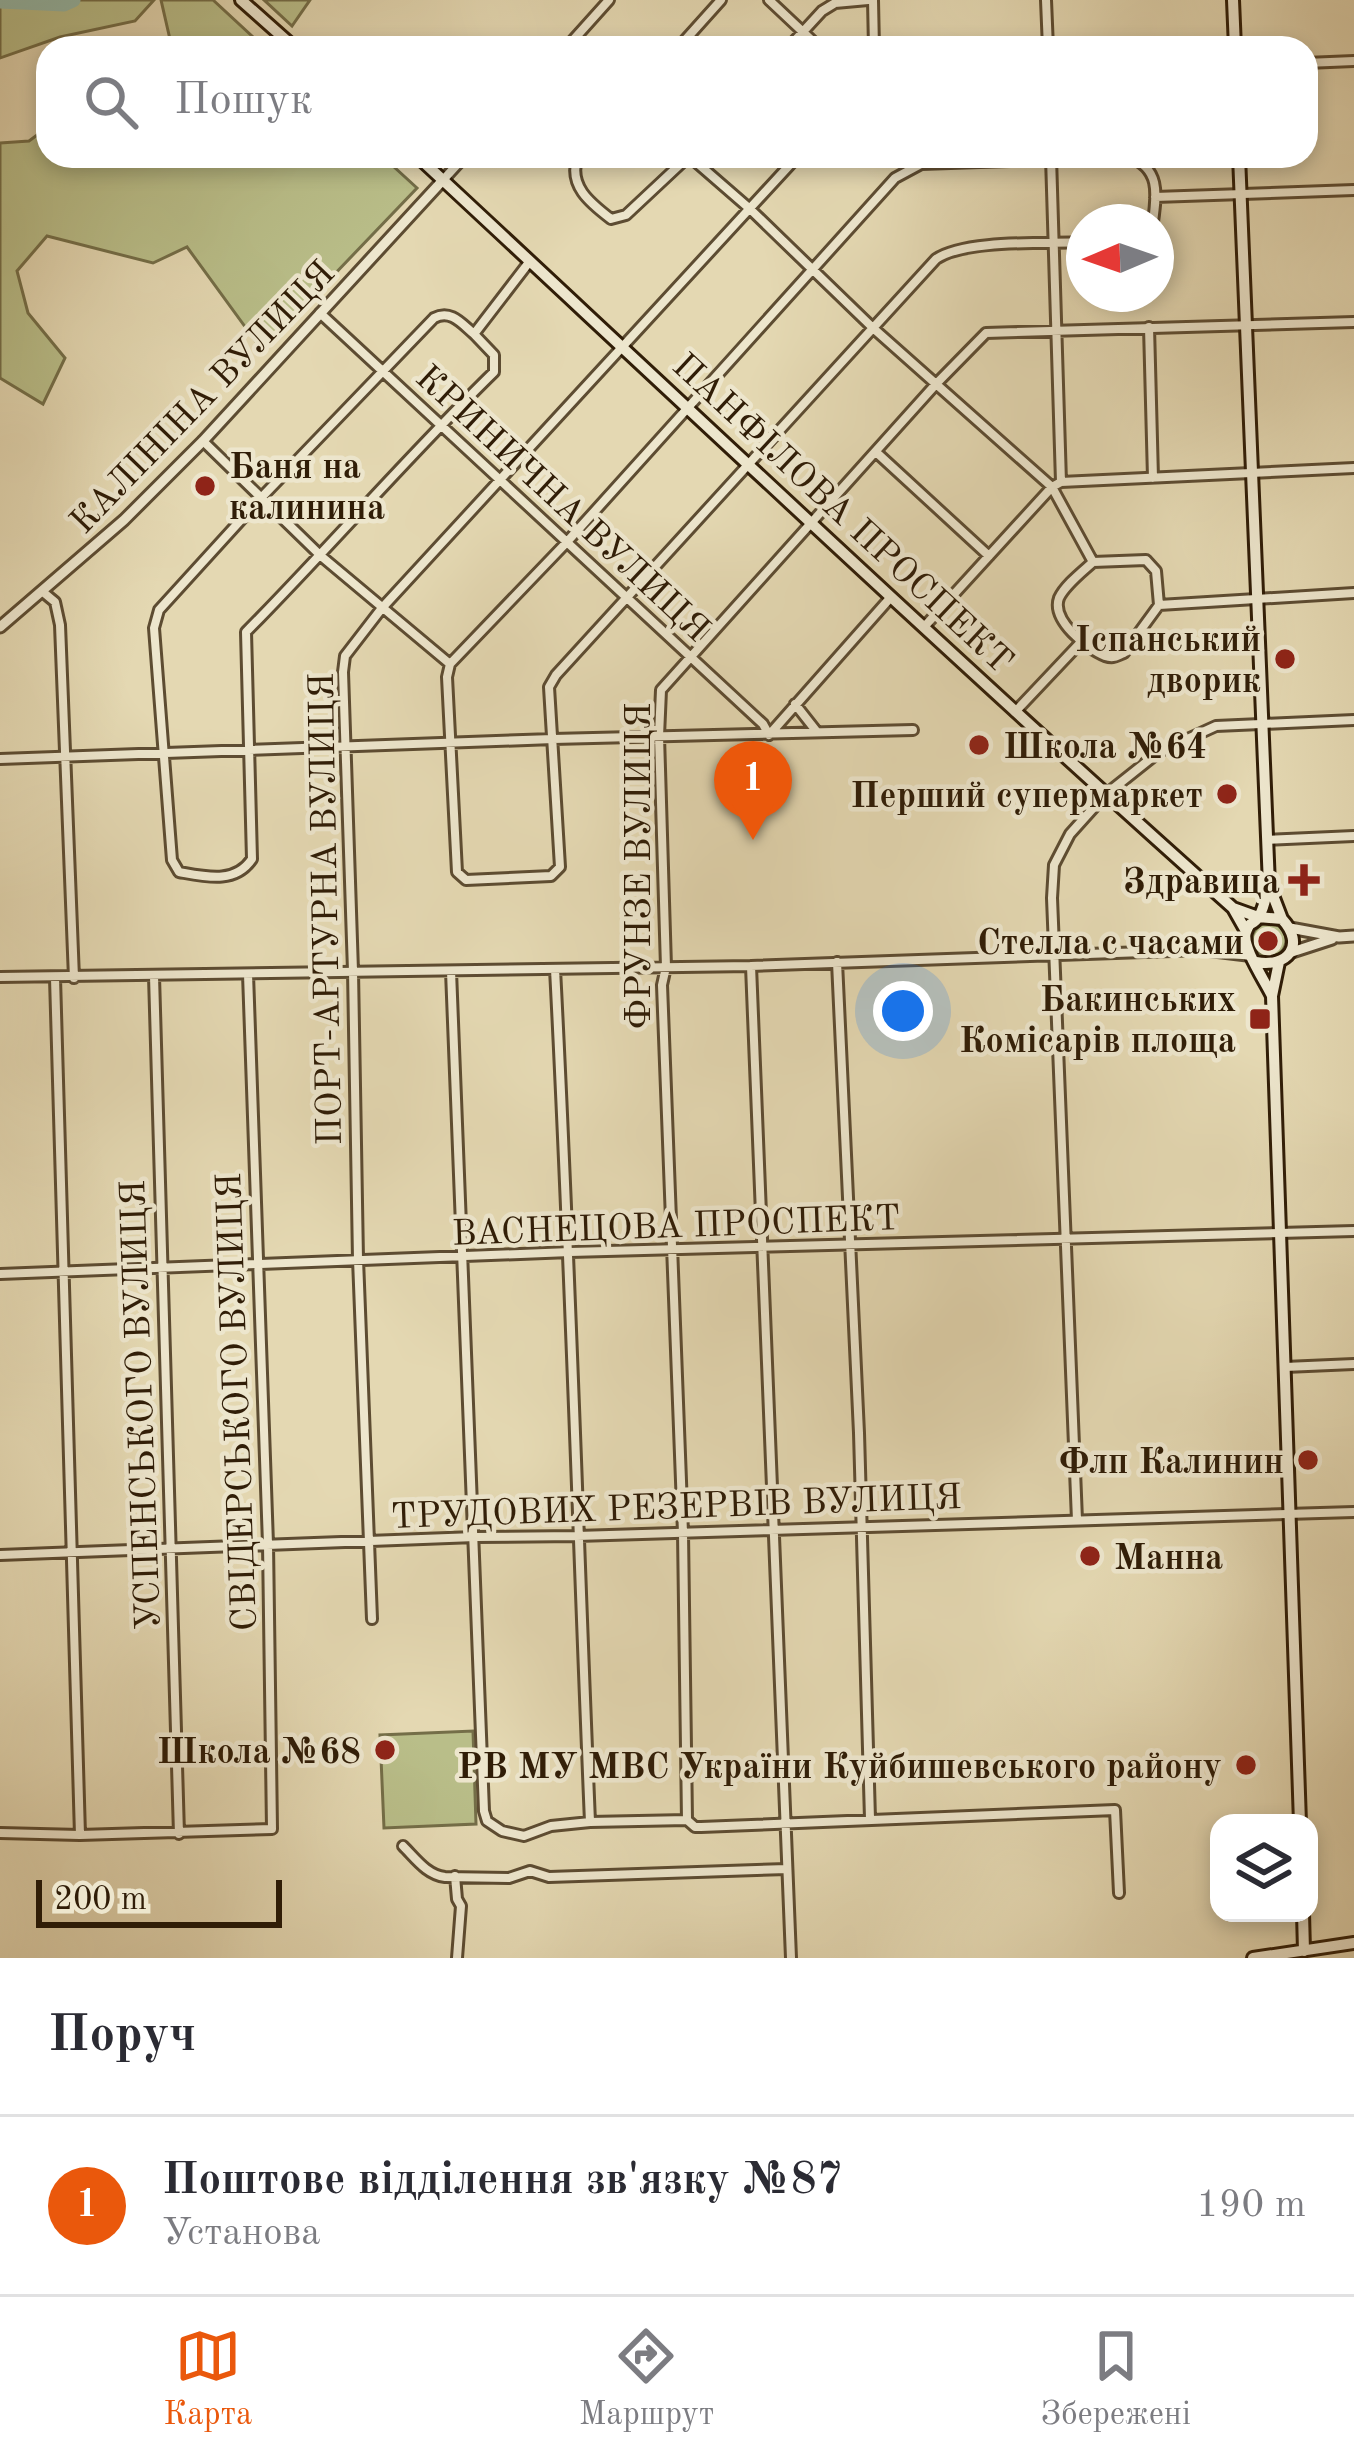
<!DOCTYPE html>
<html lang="uk">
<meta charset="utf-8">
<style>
body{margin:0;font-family:"Old Standard TT",serif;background:#f2f2f3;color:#2b2b33}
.controls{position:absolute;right:36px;bottom:36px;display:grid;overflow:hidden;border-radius:24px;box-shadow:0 6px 18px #0003}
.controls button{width:108px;height:108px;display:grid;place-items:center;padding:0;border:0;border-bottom:3px solid #e1e1e2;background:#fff;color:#2b2b33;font:60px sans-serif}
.compass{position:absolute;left:1066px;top:204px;width:108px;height:108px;border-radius:50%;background:#fff;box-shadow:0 6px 18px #0003;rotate:268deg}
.scale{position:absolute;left:36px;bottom:30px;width:246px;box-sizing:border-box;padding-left:12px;border:6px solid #301d07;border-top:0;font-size:33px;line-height:42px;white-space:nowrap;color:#301d07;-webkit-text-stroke:9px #ede6cd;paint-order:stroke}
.you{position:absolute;left:903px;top:1011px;width:42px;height:42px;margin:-30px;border:9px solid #fff;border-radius:50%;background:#1a73e8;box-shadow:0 0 0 18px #1a73e833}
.badge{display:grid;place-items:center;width:78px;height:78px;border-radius:50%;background:#ea580c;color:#fff;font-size:39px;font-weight:700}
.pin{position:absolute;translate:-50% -99px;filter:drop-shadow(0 3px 6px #0008)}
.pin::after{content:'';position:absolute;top:63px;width:42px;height:36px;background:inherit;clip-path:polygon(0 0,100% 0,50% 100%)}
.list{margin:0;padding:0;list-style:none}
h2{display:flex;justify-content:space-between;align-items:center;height:156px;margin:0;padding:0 48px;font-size:51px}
h2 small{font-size:39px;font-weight:400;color:#7c7c81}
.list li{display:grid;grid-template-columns:78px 1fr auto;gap:36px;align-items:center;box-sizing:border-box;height:180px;padding:0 48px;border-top:3px solid #e1e1e2}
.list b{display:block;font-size:45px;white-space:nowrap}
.list p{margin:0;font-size:39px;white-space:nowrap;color:#7c7c81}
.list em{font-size:39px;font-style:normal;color:#7c7c81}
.icon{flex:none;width:66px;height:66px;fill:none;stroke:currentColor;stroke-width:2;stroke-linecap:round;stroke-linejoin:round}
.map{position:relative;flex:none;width:1354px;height:1958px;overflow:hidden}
.search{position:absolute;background:#fff;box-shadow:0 6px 18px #0003;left:36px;right:36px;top:36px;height:132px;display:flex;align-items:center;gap:30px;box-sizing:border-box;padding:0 42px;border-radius:36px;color:#7c7c81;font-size:45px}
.sheet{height:336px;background:#fff}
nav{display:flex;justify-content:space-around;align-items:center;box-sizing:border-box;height:168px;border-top:3px solid #e1e1e2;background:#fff;font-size:33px;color:#7c7c81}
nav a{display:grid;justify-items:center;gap:6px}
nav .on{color:#ea580c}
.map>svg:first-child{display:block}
.green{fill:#b9be89;stroke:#746e48;stroke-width:3}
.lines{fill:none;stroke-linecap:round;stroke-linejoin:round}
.river{stroke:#95baaa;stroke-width:15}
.minor-casing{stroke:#5d4c32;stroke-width:14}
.tertiary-casing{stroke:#5d4c32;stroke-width:15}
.secondary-casing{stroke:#301d07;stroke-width:16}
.minor{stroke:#ede6cd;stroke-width:8}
.tertiary{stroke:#ede6cd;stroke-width:9}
.secondary{stroke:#ede6cd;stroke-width:10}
.poi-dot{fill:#8f2418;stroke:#ede6cd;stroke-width:4.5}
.labels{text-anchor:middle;stroke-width:9;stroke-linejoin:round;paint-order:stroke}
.street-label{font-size:36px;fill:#301d07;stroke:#ede6cd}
.poi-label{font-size:36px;font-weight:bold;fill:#301d07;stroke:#ede6cd;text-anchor:end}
</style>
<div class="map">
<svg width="1354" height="1958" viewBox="0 0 1354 1958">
<rect width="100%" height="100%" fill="#e4d8b2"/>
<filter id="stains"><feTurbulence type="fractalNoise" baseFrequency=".00167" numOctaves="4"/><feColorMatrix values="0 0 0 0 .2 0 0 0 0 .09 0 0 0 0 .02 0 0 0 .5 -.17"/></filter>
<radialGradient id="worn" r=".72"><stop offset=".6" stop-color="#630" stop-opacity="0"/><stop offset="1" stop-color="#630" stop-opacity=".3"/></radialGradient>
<path class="green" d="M0 0H154L135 21 60 37 0 58Z
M161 0H213L265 48H172Z
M264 0H310L292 26Z
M48 127V156H382L417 188 262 350 187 247 153 263 47 236 17 271 28 313 65 358 43 404 0 378V143L29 141Z
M1252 940a17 17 0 1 1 34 0a17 17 0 1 1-34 0Z
M473 1731 476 1824 384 1828 380 1735Z"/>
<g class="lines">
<path class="river" d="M0 1 64 4 73 0"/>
<g class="minor-casing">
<path id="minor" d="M769 0 820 48
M873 0 874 48
M1046 0 1048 48
M566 48 609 0
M678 48 721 0
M788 48 822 11 835 3 868 0
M1306 63 1354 61
M578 156C567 185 590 203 611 219L626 215 689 156 750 209 873 328 1052 487 1093 562
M1051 157 1061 482
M443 180 465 156
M1155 197 1354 190
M1084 242C1046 244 965 239 936 259L556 675 549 687 560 867 551 876 466 880 457 872 447 677 450 664 566 543 895 178 921 164 1129 157C1160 168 1157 193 1153 222
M320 313 763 724 769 735 891 597
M1149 327 1153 478
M474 334 494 355V372C408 456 330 547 246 632L252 859C235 884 207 877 179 872L172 860 154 628 159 610 260 499 434 318C451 309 462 324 474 334L530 261
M203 441 321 556 450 664
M876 452 989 556
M1146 560 1156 571 1159 605 1124 653C1116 656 1114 659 1105 656 1087 649 1051 620 1059 598 1065 585 1082 572 1093 562Z
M43 592 55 602 60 625 74 978
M1159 605 1354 593
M924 627 1052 487 1061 482 1354 468
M795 704 817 732
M1015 712 1082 641
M0 759 553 739 913 730
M1267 840 1354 836
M1208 948 1245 937
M837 962 859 1433 870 1819
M751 966 791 1958
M555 969C570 1254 578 1538 590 1822
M451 971 484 1811 487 1821 502 1831 524 1836 551 1826 590 1822 687 1820 695 1827H701L1115 1810 1119 1893
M154 976 179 1834
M0 977 751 966 1201 950 1251 956
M55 978 80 1835
M0 1274 570 1252 1354 1231
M1285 1367 1354 1364
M1077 1520 1052 898 1054 865 1070 834 1105 795 1159 752 1216 726 1354 720
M0 1555 475 1537 577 1536 1354 1512
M372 1619 358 1259 353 971 343 672 345 656 382 608 798 156
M687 1820 683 1533 662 985 666 967 659 736 661 690 936 384 986 333 1354 322
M0 1833 80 1835 272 1829 268 1544 248 974
M403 1846C416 1859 427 1875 445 1877L509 1878 530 1871 549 1877 787 1869
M455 1876 457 1899 461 1906 457 1958"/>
</g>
<g class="tertiary-casing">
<path id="tertiary" d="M0 627 124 520 203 441 443 180
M1290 928 1339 937 1354 936
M1292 952 1332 939"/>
</g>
<g class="secondary-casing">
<path id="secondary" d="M241 0 295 48
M1233 0 1235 48
M417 156C688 408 957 662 1233 908L1246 931
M1239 156 1269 885 1282 919
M1268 887C1266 896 1264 909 1259 916 1252 928 1251 918 1246 932 1241 946 1265 981 1272 996
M1233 908 1258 917 1282 919C1306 945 1288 968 1256 962
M1279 962 1272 996 1300 1823
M1303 1913 1304 1951
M1253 1958 1354 1943"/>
</g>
<use href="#minor" class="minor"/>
<use href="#tertiary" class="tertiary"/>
<use href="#secondary" class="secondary"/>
</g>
<g class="poi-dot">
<circle cx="205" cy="486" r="12"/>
<circle cx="1285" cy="659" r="12"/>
<circle cx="979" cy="745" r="12"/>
<circle cx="1227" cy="794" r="12"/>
<path d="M1298 862h12v12h12v12h-12v12h-12v-12h-12v-12h12z"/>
<circle cx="1268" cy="941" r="12"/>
<rect x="1248" y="1007" width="24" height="24" rx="6"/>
<circle cx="1308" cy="1460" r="12"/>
<circle cx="1090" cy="1556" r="12"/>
<circle cx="385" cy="1750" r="12"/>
<circle cx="1246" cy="1765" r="12"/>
</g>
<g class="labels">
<g class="street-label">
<text transform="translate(201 396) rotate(-46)" y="13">КАЛІНІНА ВУЛИЦЯ</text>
<text transform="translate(564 502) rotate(43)" y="13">КРИНИЧНА ВУЛИЦЯ</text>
<text transform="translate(844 512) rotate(43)" y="13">ПАНФІЛОВА ПРОСПЕКТ</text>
<text transform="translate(637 866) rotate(-90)" y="13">ФРУНЗЕ ВУЛИЦЯ</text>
<text transform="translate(324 909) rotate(-91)" y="13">ПОРТ-АРТУРНА ВУЛИЦЯ</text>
<text transform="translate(676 1224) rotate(-2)" y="13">ВАСНЕЦОВА ПРОСПЕКТ</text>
<text transform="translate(235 1402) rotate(-92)" y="13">СВІДЕРСЬКОГО ВУЛИЦЯ</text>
<text transform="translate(139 1405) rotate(-92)" y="13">УСПЕНСЬКОГО ВУЛИЦЯ</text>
<text transform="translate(676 1505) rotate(-2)" y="13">ТРУДОВИХ РЕЗЕРВІВ ВУЛИЦЯ</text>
</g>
<g class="poi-label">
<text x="229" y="478" text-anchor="start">Баня на<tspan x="229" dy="41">калинина</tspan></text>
<text x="1261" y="651">Іспанський<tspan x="1261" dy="41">дворик</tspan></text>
<text x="1003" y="758" text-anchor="start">Школа №64</text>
<text x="1203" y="807">Перший супермаркет</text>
<text x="1280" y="893">Здравица</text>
<text x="1244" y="954">Стелла с часами</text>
<text x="1236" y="1011">Бакинських<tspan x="1236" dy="41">Комісарів площа</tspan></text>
<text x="1284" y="1473">Флп Калинин</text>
<text x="1114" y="1569" text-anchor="start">Манна</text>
<text x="361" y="1763">Школа №68</text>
<text x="1222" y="1778">РВ МУ МВС України Куйбишевського району</text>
</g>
</g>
<rect width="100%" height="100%" filter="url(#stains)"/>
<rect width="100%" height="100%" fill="url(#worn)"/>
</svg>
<div class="controls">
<button><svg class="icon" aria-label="layers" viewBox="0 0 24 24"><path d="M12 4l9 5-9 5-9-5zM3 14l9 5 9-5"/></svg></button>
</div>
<svg class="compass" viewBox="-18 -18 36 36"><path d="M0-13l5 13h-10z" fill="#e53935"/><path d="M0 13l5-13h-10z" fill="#7c7c81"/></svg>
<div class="scale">200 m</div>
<div class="you"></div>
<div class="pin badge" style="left:753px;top:840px">1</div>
<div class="search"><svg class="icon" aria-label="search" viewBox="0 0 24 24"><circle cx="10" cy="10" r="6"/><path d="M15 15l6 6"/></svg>Пошук</div>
</div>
<section class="sheet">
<h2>Поруч<small></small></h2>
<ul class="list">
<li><span class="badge">1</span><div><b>Поштове відділення зв'язку №87</b><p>Установа</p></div><em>190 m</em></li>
</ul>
</section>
<nav>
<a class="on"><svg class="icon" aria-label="map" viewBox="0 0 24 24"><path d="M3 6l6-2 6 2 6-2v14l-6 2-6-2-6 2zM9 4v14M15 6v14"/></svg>Карта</a>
<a><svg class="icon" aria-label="directions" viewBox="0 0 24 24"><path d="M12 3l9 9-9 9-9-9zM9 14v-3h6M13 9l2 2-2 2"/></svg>Маршрут</a>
<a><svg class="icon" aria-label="saved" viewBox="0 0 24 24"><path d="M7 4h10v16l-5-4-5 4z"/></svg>Збережені</a>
</nav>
